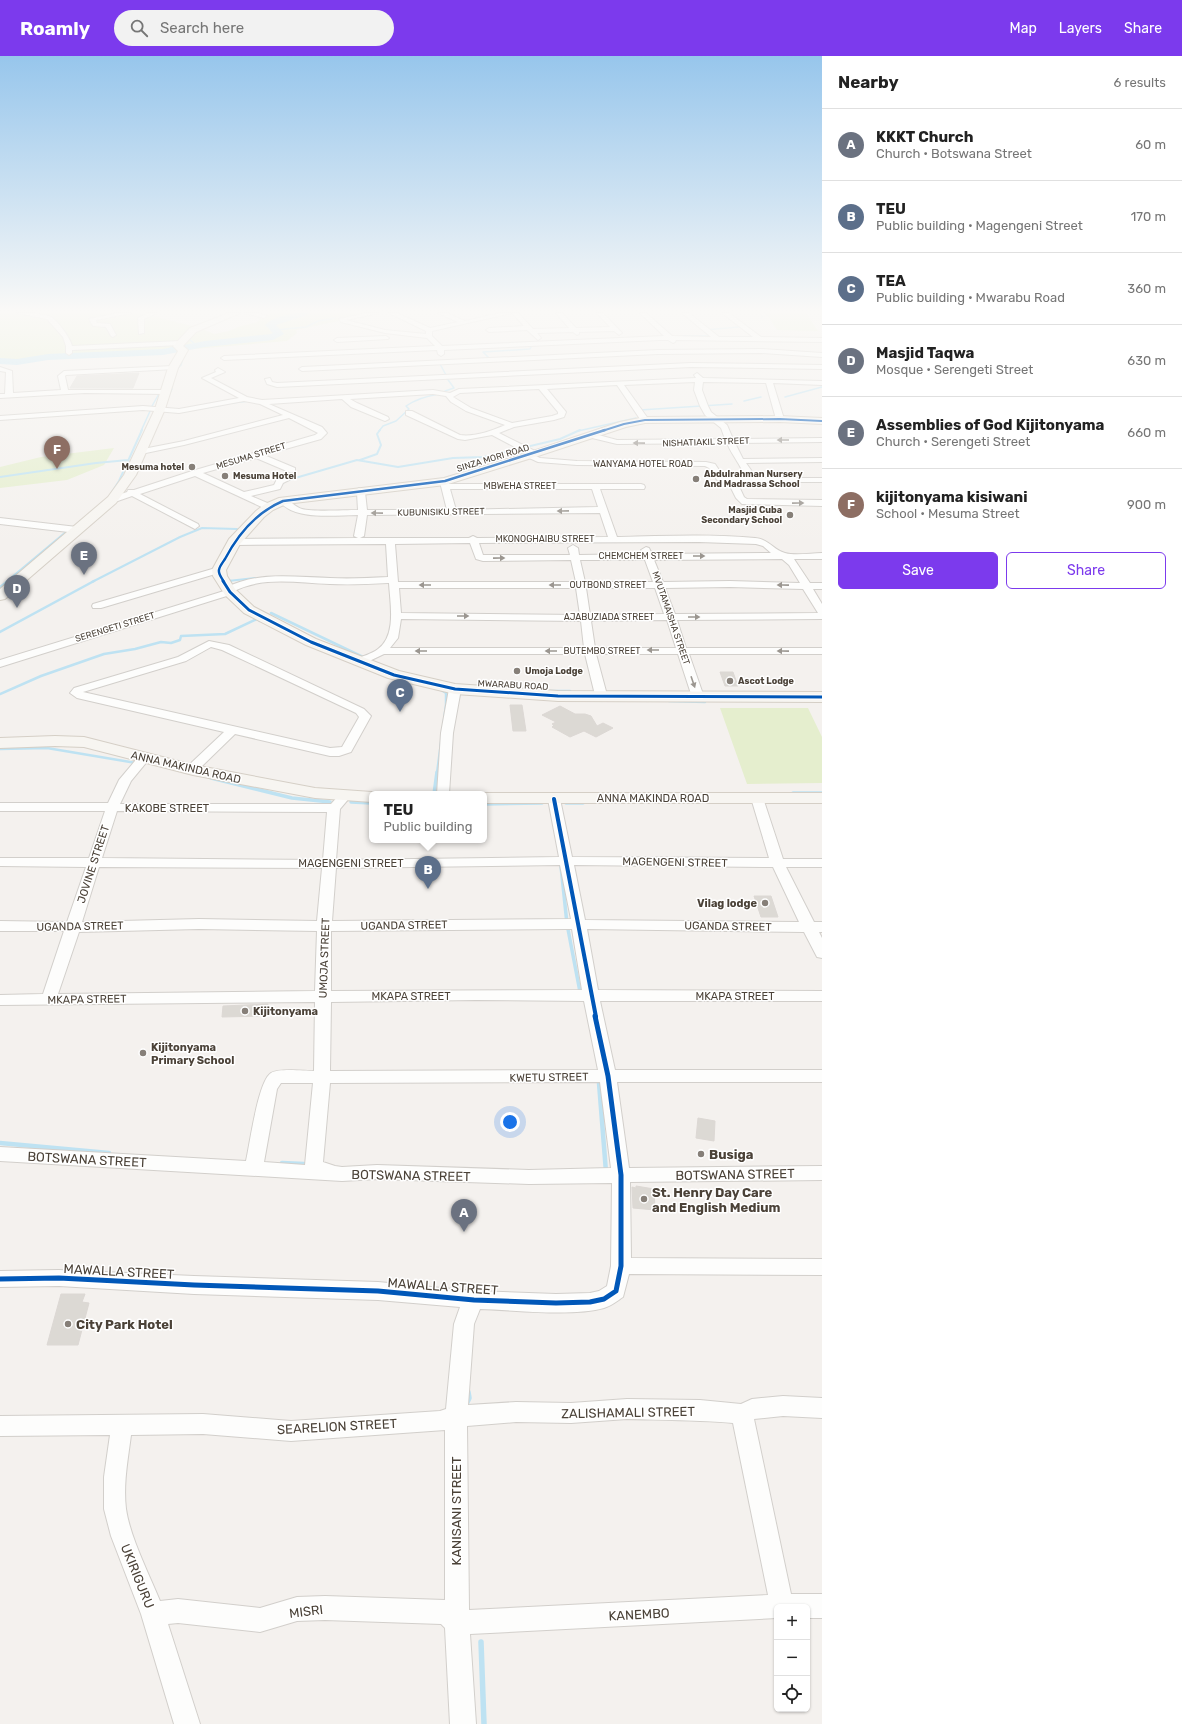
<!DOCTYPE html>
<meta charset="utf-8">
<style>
body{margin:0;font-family:Rubik,sans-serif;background:#f2f2f2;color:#222}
.controls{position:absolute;right:12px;bottom:12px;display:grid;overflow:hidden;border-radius:6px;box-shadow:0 1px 3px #0004}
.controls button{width:36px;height:36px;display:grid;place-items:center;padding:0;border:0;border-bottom:1px solid #e0e0e0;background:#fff;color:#222;font:20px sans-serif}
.you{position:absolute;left:510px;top:1066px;width:14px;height:14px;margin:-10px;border:3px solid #fff;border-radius:50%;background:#1a73e8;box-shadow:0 0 0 6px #1a73e833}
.badge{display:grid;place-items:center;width:26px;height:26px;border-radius:50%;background:#7c3aed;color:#fff;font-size:13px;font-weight:700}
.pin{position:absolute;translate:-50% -33px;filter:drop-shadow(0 1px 2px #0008)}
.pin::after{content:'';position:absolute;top:21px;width:14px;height:12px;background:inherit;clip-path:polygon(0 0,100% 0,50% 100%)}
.popup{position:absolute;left:369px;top:735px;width:118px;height:52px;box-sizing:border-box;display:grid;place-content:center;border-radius:6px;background:#fff;filter:drop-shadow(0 1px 3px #0005);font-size:13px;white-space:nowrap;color:#767676}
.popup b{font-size:15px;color:#222}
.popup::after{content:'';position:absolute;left:50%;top:100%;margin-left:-8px;border:8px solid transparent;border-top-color:#fff}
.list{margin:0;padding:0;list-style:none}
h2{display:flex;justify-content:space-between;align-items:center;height:52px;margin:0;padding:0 16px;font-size:17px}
h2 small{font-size:13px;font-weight:400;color:#767676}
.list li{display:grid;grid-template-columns:26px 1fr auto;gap:12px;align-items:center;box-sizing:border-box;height:72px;padding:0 16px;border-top:1px solid #e0e0e0}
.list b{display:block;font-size:15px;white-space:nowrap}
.list p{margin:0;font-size:13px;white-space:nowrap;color:#767676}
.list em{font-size:13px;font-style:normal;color:#767676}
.actions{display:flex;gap:8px;padding:12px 16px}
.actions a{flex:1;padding:9px 0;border:1px solid #7c3aed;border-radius:6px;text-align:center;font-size:14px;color:#7c3aed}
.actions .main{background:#7c3aed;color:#fff}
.icon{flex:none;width:22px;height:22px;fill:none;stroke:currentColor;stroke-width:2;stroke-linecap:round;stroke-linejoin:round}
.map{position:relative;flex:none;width:822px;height:1668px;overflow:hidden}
header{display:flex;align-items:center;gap:24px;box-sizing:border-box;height:56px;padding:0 20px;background:#7c3aed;color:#fff}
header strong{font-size:19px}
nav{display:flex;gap:22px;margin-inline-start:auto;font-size:14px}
.search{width:280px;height:36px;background:#f2f2f2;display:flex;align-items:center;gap:10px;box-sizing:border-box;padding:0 14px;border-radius:22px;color:#767676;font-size:15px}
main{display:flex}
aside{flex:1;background:#fff}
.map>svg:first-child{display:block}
.green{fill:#e5eece}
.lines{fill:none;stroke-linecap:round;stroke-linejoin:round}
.stream-far5{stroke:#bee2f2;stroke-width:1.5}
.stream-far4{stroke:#bee2f2;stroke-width:2}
.stream-far3{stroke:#bee2f2;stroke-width:2.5}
.stream-far2{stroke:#bee2f2;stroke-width:3.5}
.stream-far1{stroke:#bee2f2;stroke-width:4.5}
.stream{stroke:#bee2f2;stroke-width:5.5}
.river{fill:#bee2f2;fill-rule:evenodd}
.building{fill:#dcd9d4;stroke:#dcd8d4}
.street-casing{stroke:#d2cfcb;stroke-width:2}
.secondary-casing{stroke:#d5cfc6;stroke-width:2}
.street{fill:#fdfdfc;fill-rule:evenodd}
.secondary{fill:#f7f5f1;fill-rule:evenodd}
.cycleway-far4-casing{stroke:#fff;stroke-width:3}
.cycleway-far3-casing{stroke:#fff;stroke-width:4}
.cycleway-far2-casing{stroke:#fff;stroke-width:5}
.cycleway-far1-casing{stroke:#fff;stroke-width:6}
.cycleway-casing{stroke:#fff;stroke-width:8}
.cycleway-far4{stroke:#0057b8;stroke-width:2}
.cycleway-far3{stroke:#0057b8;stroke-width:2.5}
.cycleway-far2{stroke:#0057b8;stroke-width:3}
.cycleway-far1{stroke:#0057b8;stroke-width:4}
.cycleway{stroke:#0057b8;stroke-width:5}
.oneway{fill:#9b9690}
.poi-dot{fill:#867f78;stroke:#fff;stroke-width:1.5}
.labels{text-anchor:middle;stroke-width:3;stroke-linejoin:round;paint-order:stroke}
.far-street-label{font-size:9px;fill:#4b4238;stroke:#fff}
.far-poi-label{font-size:9px;font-weight:bold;fill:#4b4238;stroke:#fff;text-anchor:start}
.street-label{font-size:11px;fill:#4b4238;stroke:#fff}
.poi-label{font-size:11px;font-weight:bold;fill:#4b4238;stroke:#fff;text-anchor:start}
.near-poi-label{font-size:13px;font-weight:bold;fill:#4b4238;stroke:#fff;text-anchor:start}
.near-street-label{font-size:13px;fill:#4b4238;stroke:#fff}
</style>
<header>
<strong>Roamly</strong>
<div class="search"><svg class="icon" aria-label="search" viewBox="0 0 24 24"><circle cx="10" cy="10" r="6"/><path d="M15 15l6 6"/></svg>Search here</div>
<nav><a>Map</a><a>Layers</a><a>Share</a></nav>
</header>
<main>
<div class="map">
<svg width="822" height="1668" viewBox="0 0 822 1668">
<rect width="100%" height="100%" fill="#f4f1ee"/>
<path class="green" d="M0 257H141L200 272 214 278 229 275 238 271 257 266 260 263 255 262H263L271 257H376L296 274 297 277 287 285 159 296 117 301 69 299 31 306 0 305Z
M766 257H806L818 275 777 274Z
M114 392 104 409 67 424 0 432V411L41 401Z
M720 652H808L822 681V727L747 728Z"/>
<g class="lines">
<path class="stream-far5" d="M765 257 768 260
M762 260V262
M275 274 306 271 318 265 335 262
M191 279 189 283 196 289
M683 280H709L704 274 739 271 736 266
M541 286 591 284
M169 293 176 289
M59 301 70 296
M489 302 483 296 530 293 531 291 526 288
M442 307 440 308 446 319
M175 315 181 309 183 302
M445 335 454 332 446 321
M168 341 172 333
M785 341 822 331
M744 345 761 341
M231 347 250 345
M152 350 160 336
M192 354 223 349
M640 354 732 348
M141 375 151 353
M379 375 383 370 396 365 409 353 406 350C416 343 427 340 439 338
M578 375 636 362"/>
<path class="stream-far4" d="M509 395 520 398
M360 404 377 398 381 389 377 378 380 374
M0 421 96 407 128 404
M280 430 285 425 357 404 398 411 453 402 484 401 560 383 580 374
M112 436 119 425 142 374
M227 523 228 525 255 522
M6 526 67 475
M92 526 180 481 202 472 237 473"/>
<path class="stream-far3" d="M228 525H231
M0 531 8 525
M271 557 363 601
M0 576 94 525
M550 635H570
M0 638 41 620 104 598 135 593 161 586 171 587 180 584 181 580 225 578 257 563 260 565
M669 645 705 646
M0 693 47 692 136 707
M437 717 446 649V637L441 634"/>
<path class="stream-far2" d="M211 722 292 742 330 746
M373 737 388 738
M793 737H822
M434 738 437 716
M351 746 372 747
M566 747H583
M484 748 542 747
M561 810 567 868 580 936 582 937"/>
<path class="stream-far1" d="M599 1027 606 1116
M0 1087 109 1097
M282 1107 304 1108"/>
<path class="stream" d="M466 1348 469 1342 468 1336
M481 1586 484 1668"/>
<path class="river" d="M295 257H308L307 259 276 269 284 278 273 284 205 291 163 299 48 304 17 309 0 308V302L17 303 48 298 163 293 205 285 271 278 273 277 265 269C273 261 285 260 295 257Z"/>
</g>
<path class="building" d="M139 317 133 332H70L77 320Z
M720 616H733L738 630H725Z
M510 649H522L526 675H513Z
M560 650 575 658H585L591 660 597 670 603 667 613 672 596 681 584 675 570 681 552 671 554 669 552 668 556 666 542 659Z
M754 840H771L778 861H761Z
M268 948 267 960 222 961 223 950Z
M698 1062 715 1065 714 1085 696 1082Z
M636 1130 654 1133 655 1154 633 1152 632 1131 636 1132Z
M61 1238H85L82 1246 89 1247 78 1289H47Z"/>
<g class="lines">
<g class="street-casing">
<path id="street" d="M17 257C27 257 39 257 49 260 56 262 71 283 72 290L181 285 184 287 181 289 72 294V297L69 299 66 297V290L63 281 47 263Z
M118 257H131L96 264 97 267 110 268 116 279 113 281 111 280 106 271 93 270 89 263Z
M149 257H157L144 263V277L139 278 138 262Z
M245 257H257L267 260 264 262Z
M367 257H379L346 264 385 274 426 278V275L389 257H397L430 272 458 266 438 257H446L465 265 501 257H512L432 275V280L442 290 664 280 640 257H646L672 280 711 281 682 257H689L719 281H753L722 257H729L761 281 822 282V286L676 284 675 286 673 287 668 284H660L444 294V298L441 300 438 298 437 294 224 304 221 302 224 300 435 290 427 282 385 277 341 266 339 263Z
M512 257H518L533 273 569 272 556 257H562L576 272 610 271 597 257H603L622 277 619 279 614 275 579 276V278L577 279 573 276 537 277 541 282 538 284 527 274 489 276 486 274 489 272 524 270Z
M386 280 389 282 388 283 337 286 334 284 337 282Z
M761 293 822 297V301L761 297 658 298 302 315 299 313 302 311 658 294Z
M691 307 822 309V313L691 311 277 331 267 328 265 323 270 322 272 326 277 327Z
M173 310 176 312 175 313 66 319 65 320 68 334H169L170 336 166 338 85 337 0 342V338H5L6 316 0 315V311L12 315 13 337 61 334 58 320 64 315Z
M218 312 225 316 211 322 247 341 262 344 433 334 450 337 459 333 696 322 694 319 697 317 703 322 822 325V329L773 327 784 363 780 365 776 363 766 327 703 326 702 334 708 350 711 356 727 369 733 383 822 382V386L735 387 743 403 822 402V406L746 407 751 414 753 422H822V426H737L744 441 747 443 822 444V450L742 448 736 442 729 428 717 424 709 412 705 410 577 409 538 406 525 400 528 398 492 379 465 384 458 383 406 359V355H412L460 379C474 381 492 375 505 369L466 355 451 346 446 340 433 338 350 343 357 347 388 361 389 363 385 365 351 351 342 343 269 348 322 371 327 377 321 383 264 399 295 412V416H289L256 402 203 417 244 436 274 429 277 423 290 421 291 423 283 427 280 433 251 440 272 449 273 451 272 453H266L195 420 140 438 198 468 199 470 195 473 132 440 112 447 108 444 109 442 127 436 128 434H134L192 415 315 379 318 377 289 362 184 389 141 398 137 396 138 394 184 385 283 359 260 348 244 345 179 357 143 354 0 364V360L143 350 179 353 239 342 202 322 216 316 215 314ZM695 326 694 334 700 350 705 359 721 372 725 383 617 384 591 377 587 379 588 381 617 388 727 387C732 400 741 408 745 422L723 420 715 408 706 406 577 405 540 402 536 400 538 398 537 396 499 377 514 371 554 364 564 361 566 356 547 333 617 329 642 366H645L649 364 624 329ZM539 333 558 356V358L552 360 512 367 471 352 453 341 460 337Z
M442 423H448L449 428H641L644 429 645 431 644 433H600L617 481C663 480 710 478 755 482 769 483 773 494 785 497 796 500 811 497 822 497V503H794L810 527H822V533H813L822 548V563L677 564 686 592H822V598H689L704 641 698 644 692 641 678 598H596L607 639 601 642 595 639 585 598H384L363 608H355L354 606 355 604C362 600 372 598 378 593 397 579 390 547 389 527 369 528 350 529 330 528 298 527 264 520 234 535L233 538 0 611V604L224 535 225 532C259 515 293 521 330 522 349 523 369 522 388 521L386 488 234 489 229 486 234 483 358 482 354 480 358 459C334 459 295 465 279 445L283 442C290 444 295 451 302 453 313 456 345 454 358 454L357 437 355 435 359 432 365 436 367 454H447L440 426ZM450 433H592L598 451 456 454ZM600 457 608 481 477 482 473 480 469 482H360L364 480 367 459ZM699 486 756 488 763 490 771 497 652 498 649 492 646 491 641 494 643 498 579 499 578 492 573 489 568 492 570 499H483L479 487ZM470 487 476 503 483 505 571 504 576 526H398L395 488ZM782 503 789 509 800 527 730 525 663 526 654 504ZM580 504H645L653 526H585ZM730 531 803 533 818 557 675 558 665 532ZM399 532H576L580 559 401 557ZM586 532H655L664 558 590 559ZM401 563 581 565 584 592H390L398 582ZM667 564 676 592H595L591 565Z
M0 462 77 471 81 474 77 477 0 468Z
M219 511 224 514 222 516 101 552H93L92 550 93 548Z
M209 585 229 589 364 653 371 660 351 696 339 700H330L235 678 199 713 197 717H189L187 714 189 709 224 676 77 642 70 637 74 632 178 601ZM211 591 222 594 356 657 359 661 358 663 342 691 330 692 83 636 186 605Z
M455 630 461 633 453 677 449 738H437L441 677 449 633Z
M144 698 148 699 150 702 131 725 120 748H331L341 737H349L351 740 340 753 336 804 559 801 548 743 549 740H559L560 743 572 801 769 802 751 742 753 739H761L763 742 783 803H822V811H786L814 866H822V876H819L822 882V902L817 901 804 876 587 873 598 934 822 935V945H600L615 1014H822V1026H617L629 1112 822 1110V1124L630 1126 631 1202 822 1203V1219L629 1218 623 1241C617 1245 611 1250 604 1252 571 1261 515 1254 480 1253L474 1268 468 1349 516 1346 571 1347 627 1343 700 1344 741 1348 752 1343 783 1340 822 1342V1362L783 1360 754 1363 791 1538H822V1562H807V1551H777V1562L470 1578 476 1668H450L445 1572 441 1568 325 1564 297 1565 260 1576 178 1567 168 1568 200 1668H174L141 1558 111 1480 104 1453V1421L110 1379 0 1380V1360L203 1358 291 1365 440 1355 446 1353 454 1268 460 1251 378 1244 194 1238 59 1230 0 1231V1215L59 1214 194 1220 378 1226 474 1235 556 1238 590 1237 599 1235 607 1230 611 1210 612 1127 529 1128 377 1123 342 1125 0 1105V1091L246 1105C250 1088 258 1025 271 1017 279 1012 304 1015 314 1015L315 946 0 949V939L43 938 64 875H0V865L67 866 86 811 0 810V802H89L105 755H0V747H108L119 724 140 699ZM117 755 327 756 323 804 102 802ZM560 809 571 863 332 865 336 812ZM574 809 773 811 799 866 585 864ZM99 811 322 812 317 865 199 863 82 866ZM199 873 317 875 315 935 58 938 79 876ZM567 873H572L582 934 331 935V875ZM476 944 584 945 598 1014 330 1015 331 946ZM600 1026 611 1112 529 1114 377 1109 342 1111 335 1110 323 1106 330 1027ZM281 1027H313L305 1109 264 1106 277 1033ZM627 1363C663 1364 698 1364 733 1367L768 1539 469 1554 467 1370 516 1366 571 1367ZM445 1374V1544L325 1540 297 1541 260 1552 178 1543 160 1545C149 1518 130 1481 126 1453 123 1428 128 1403 131 1379L203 1378 291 1385Z"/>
</g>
<g class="secondary-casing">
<path id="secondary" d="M229 257H240L196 276 183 290 188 294 178 312 165 353 136 419 116 447 5 543 0 544V533L108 441 124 419 155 353 168 312 177 297 178 295 173 290 175 288 190 272Z
M780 360 822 362V368L780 366 645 367 626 371 538 400 445 429 286 448 273 454 264 461 240 488 226 514 227 520 235 533 254 551 316 583 399 615 455 628 558 635 822 636V646L558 645 455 638 388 622 306 589 244 557 225 539 213 520 212 514 229 483 256 455 265 448 279 442 444 422 530 396 620 366 645 361Z
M55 680 84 681 194 709 315 732 372 736 379 738H372V746L315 742 193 719 84 691 55 690 0 692V682Z
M484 737H822V747H484V738H478Z"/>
</g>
<use href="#street" class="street"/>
<use href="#secondary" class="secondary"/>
<g class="cycleway-far4-casing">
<path id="cycleway-far4" d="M602 375 624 368 645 364 780 363 822 365"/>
</g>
<g class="cycleway-far3-casing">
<path id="cycleway-far3" d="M224 526C222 522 218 518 219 514 219 511 223 506 225 503 238 478 257 456 283 445L445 425 605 374"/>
</g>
<g class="cycleway-far2-casing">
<path id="cycleway-far2" d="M223 525 230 536 249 554 311 586 394 619 455 633 558 640 822 641"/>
</g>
<g class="cycleway-far1-casing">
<path id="cycleway-far1" d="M554 743 596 961"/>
</g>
<g class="cycleway-casing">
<path id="cycleway" d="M0 1223 59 1222 194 1229 378 1235 474 1244 556 1247 590 1246 604 1243 616 1235 621 1210V1119L608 1020 595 960"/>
</g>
<use href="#cycleway-far4" class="cycleway-far4"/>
<use href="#cycleway-far3" class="cycleway-far3"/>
<use href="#cycleway-far2" class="cycleway-far2"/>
<use href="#cycleway-far1" class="cycleway-far1"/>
<use href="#cycleway" class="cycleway"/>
</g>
<defs><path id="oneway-solid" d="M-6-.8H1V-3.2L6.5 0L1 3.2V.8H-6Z"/></defs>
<g class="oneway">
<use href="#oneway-solid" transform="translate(783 384) rotate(-180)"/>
<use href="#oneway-solid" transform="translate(639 387) rotate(-179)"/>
<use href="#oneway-solid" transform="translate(798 447) rotate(-1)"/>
<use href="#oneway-solid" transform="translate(563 455) rotate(179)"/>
<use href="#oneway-solid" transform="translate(377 457) rotate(-179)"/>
<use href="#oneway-solid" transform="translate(699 500)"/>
<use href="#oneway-solid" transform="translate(499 502) rotate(-1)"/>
<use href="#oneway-solid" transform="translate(425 529) rotate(-180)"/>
<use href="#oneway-solid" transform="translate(555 529) rotate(-180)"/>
<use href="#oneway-solid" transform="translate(783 529) rotate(-179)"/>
<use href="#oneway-solid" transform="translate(463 560)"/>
<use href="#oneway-solid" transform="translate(694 561)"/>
<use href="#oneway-solid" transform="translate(653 594) rotate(180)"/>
<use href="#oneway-solid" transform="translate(421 595) rotate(180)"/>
<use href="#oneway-solid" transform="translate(551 595) rotate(180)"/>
<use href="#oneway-solid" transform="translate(783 595) rotate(-179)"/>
<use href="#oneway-solid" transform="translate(693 626) rotate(71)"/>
</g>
<linearGradient id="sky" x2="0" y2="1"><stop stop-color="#97c6ec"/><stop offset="0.52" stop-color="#faf9f7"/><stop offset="1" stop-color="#faf9f7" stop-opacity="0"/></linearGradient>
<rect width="822" height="490" fill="url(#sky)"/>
<g class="poi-dot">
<circle cx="192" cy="411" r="4"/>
<circle cx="225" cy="420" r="4"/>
<circle cx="696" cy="423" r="4"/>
<circle cx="790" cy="459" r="4"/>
<circle cx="517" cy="615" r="4"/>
<circle cx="730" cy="625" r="4"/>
<circle cx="765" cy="847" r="4"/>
<circle cx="245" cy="955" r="4"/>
<circle cx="143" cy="997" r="4"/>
<circle cx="701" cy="1098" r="4"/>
<circle cx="644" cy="1143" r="4"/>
<circle cx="68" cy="1268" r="4"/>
</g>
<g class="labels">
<g class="far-street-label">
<text transform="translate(706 386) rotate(-2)" y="3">NISHATIAKIL STREET</text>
<text transform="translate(251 400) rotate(-17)" y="3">MESUMA STREET</text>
<text transform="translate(493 402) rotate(-17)" y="3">SINZA MORI ROAD</text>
<text x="643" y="411">WANYAMA HOTEL ROAD</text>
<text x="520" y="433">MBWEHA STREET</text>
<text transform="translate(441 456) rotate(-1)" y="3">KUBUNISIKU STREET</text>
<text x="545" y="486">MKONOGHAIBU STREET</text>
<text x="641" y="503">CHEMCHEM STREET</text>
<text x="608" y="532">OUTBOND STREET</text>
<text x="609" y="564">AJABUZIADA STREET</text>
<text transform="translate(671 562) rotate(71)" y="3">MVUTAMAISHA STREET</text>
<text transform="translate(115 571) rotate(-17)" y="3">SERENGETI STREET</text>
<text x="602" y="598">BUTEMBO STREET</text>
<text transform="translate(513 629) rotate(3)" y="3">MWARABU ROAD</text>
</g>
<g class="far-poi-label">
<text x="184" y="414" text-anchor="end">Mesuma hotel</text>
<text x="704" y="421">Abdulrahman Nursery<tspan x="704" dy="10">And Madrassa School</tspan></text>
<text x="233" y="423">Mesuma Hotel</text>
<text x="782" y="457" text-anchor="end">Masjid Cuba<tspan x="782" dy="10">Secondary School</tspan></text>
<text x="525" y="618">Umoja Lodge</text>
<text x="738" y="628">Ascot Lodge</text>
</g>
<g class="street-label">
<text transform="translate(186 711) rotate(13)" y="4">ANNA MAKINDA ROAD</text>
<text x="653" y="746">ANNA MAKINDA ROAD</text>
<text x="167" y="756">KAKOBE STREET</text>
<text transform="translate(675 806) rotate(1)" y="4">MAGENGENI STREET</text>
<text x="351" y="811">MAGENGENI STREET</text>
<text transform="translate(93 808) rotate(-72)" y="4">JOVINE STREET</text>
<text transform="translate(404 869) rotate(-1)" y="4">UGANDA STREET</text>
<text transform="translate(80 870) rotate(-1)" y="4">UGANDA STREET</text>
<text transform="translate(728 870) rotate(1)" y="4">UGANDA STREET</text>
<text transform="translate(324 902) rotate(-88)" y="4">UMOJA STREET</text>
<text x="411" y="944">MKAPA STREET</text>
<text x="735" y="944">MKAPA STREET</text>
<text transform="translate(87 943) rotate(-1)" y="4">MKAPA STREET</text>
<text transform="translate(549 1021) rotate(-1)" y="4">KWETU STREET</text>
</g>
<g class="poi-label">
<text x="757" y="851" text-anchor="end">Vilag lodge</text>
<text x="253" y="959">Kijitonyama</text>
<text x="151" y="995">Kijitonyama<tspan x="151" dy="13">Primary School</tspan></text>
</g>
<g class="near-poi-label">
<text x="709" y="1103">Busiga</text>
<text x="652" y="1141">St. Henry Day Care<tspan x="652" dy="15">and English Medium</tspan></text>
<text x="76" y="1273">City Park Hotel</text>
</g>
<g class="near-street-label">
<text transform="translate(87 1103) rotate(3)" y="5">BOTSWANA STREET</text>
<text transform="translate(735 1118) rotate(-1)" y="5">BOTSWANA STREET</text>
<text transform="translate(411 1119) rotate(1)" y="5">BOTSWANA STREET</text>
<text transform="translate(119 1215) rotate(3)" y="5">MAWALLA STREET</text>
<text transform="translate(443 1230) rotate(4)" y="5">MAWALLA STREET</text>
<text transform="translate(628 1356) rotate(-1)" y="5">ZALISHAMALI STREET</text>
<text transform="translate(337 1370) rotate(-3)" y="5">SEARELION STREET</text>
<text transform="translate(456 1455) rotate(-90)" y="5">KANISANI STREET</text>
<text transform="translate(138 1520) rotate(68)" y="5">UKIRIGURU</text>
<text transform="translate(306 1555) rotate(-7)" y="5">MISRI</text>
<text transform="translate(639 1558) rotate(-3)" y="5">KANEMBO</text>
</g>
</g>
</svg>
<div class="controls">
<button>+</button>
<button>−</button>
<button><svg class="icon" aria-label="locate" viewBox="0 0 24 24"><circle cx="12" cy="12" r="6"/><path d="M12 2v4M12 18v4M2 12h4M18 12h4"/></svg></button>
</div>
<div class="you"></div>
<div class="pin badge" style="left:464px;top:1176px;background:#6b7280">A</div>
<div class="pin badge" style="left:428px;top:833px;background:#5c6f8a">B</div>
<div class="popup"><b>TEU</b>Public building</div>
<div class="pin badge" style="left:400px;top:656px;background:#5c6f8a">C</div>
<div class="pin badge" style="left:17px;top:552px;background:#6b7280">D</div>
<div class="pin badge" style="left:84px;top:519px;background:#6b7280">E</div>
<div class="pin badge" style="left:57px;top:413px;background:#8d6e63">F</div>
</div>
<aside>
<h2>Nearby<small>6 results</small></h2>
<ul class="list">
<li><span class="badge" style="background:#6b7280">A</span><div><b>KKKT Church</b><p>Church · Botswana Street</p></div><em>60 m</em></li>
<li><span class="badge" style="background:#5c6f8a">B</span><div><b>TEU</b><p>Public building · Magengeni Street</p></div><em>170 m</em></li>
<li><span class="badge" style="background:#5c6f8a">C</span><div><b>TEA</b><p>Public building · Mwarabu Road</p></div><em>360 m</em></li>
<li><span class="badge" style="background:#6b7280">D</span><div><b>Masjid Taqwa</b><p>Mosque · Serengeti Street</p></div><em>630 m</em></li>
<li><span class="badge" style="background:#6b7280">E</span><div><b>Assemblies of God Kijitonyama</b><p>Church · Serengeti Street</p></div><em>660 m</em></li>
<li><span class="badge" style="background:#8d6e63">F</span><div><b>kijitonyama kisiwani</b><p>School · Mesuma Street</p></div><em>900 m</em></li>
</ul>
<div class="actions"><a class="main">Save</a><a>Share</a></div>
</aside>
</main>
